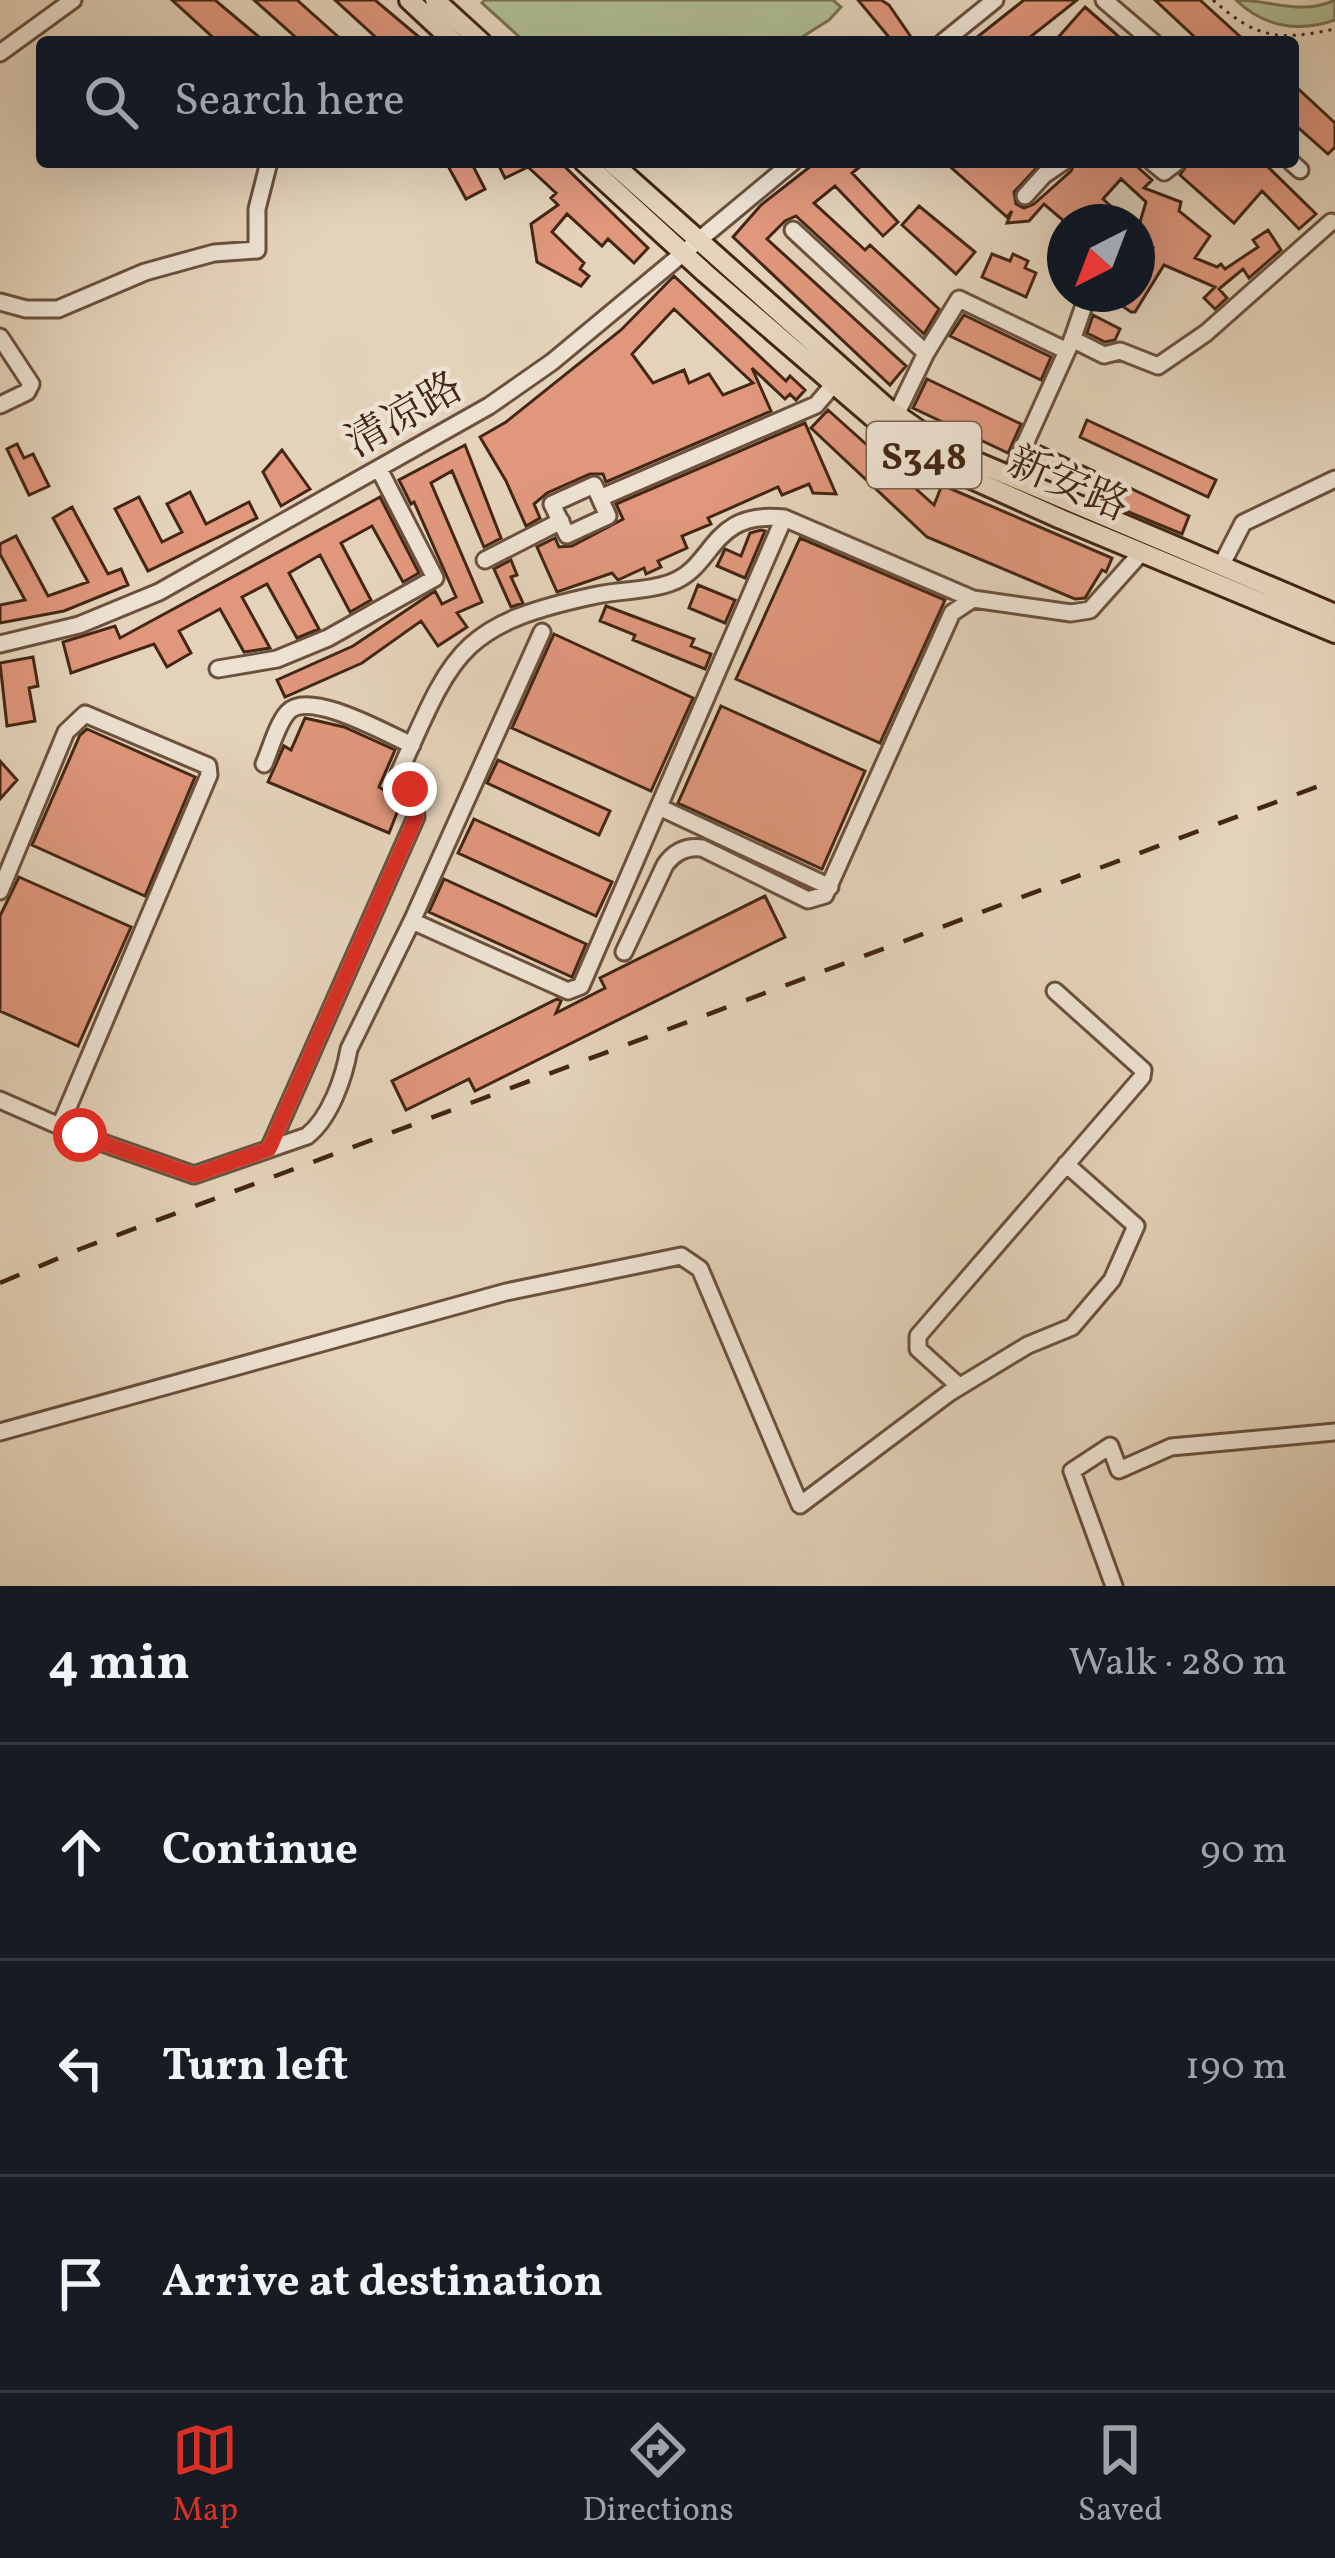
<!DOCTYPE html>
<meta charset="utf-8">
<style>
body{margin:0;font-family:Vollkorn,"Noto Serif SC",serif;background:#242831;color:#f1f3f6}
.compass{position:absolute;left:1047px;top:204px;width:108px;height:108px;border-radius:50%;background:#171b24;box-shadow:0 12px 48px #0002;rotate:222deg}
.stop{position:absolute;width:36px;height:36px;margin:-27px;border:9px solid #d93025;border-radius:50%;background:#fff}
.stop.end{background:#d93025;border-color:#fff;box-shadow:0 3px 12px #0008}
.list{margin:0;padding:0;list-style:none}
h2{display:flex;justify-content:space-between;align-items:center;height:156px;margin:0;padding:0 48px;font-size:51px}
h2 small{font-size:39px;font-weight:400;color:#9ea1a6}
.list li{display:grid;grid-template-columns:78px 1fr auto;gap:36px;align-items:center;box-sizing:border-box;height:216px;padding:0 48px;border-top:3px solid #363941}
.list b{display:block;font-size:45px;white-space:nowrap}
.list em{font-size:39px;font-style:normal;color:#9ea1a6}
.icon{flex:none;width:66px;height:66px;fill:none;stroke:currentColor;stroke-width:2;stroke-linecap:round;stroke-linejoin:round}
.map{position:relative;flex:none;width:1335px;height:1586px;overflow:hidden}
.search{position:absolute;background:#171b24;box-shadow:0 12px 48px #0002;left:36px;right:36px;top:36px;height:132px;display:flex;align-items:center;gap:30px;box-sizing:border-box;padding:0 42px;border-radius:12px;color:#9ea1a6;font-size:45px}
.sheet{height:804px;background:#171b24}
nav{display:flex;justify-content:space-around;align-items:center;box-sizing:border-box;height:168px;border-top:3px solid #363941;background:#171b24;font-size:33px;color:#9ea1a6}
nav a{display:grid;justify-items:center;gap:6px}
nav .on{color:#d93025}
.map>svg:first-child{display:block}
.green{fill:#b0bd93;stroke:#7a7253;stroke-width:3}
.building{fill:#e0977c;stroke:#432613;stroke-width:3;fill-rule:evenodd}
.lines{fill:none;stroke-linecap:round;stroke-linejoin:round}
.minor-casing{stroke:#6b513d;stroke-width:21}
.major-casing{stroke:#432613;stroke-width:24}
.path{stroke:#432613;stroke-width:3;stroke-dasharray:3 6;stroke-linecap:butt}
.minor{stroke:#ede2d2;stroke-width:15}
.major{stroke:#e4d3ba;stroke-width:18}
.rail{stroke:#432613;stroke-width:4.5;stroke-dasharray:21 21;stroke-linecap:butt}
.route{stroke:#d93025;stroke-width:15}
.labels{text-anchor:middle;stroke-width:9;stroke-linejoin:round;paint-order:stroke}
.shield{fill:#ede2d2;stroke:#765e4c;stroke-width:3}
.shield-label{font-size:39px;font-weight:bold;fill:#432613}
.street-label{font-size:42px;fill:#432613;stroke:#ede2d2}
</style>
<div class="map">
<svg width="1335" height="1586" viewBox="0 0 1335 1586">
<rect width="100%" height="100%" fill="#e4d3ba"/>
<filter id="stains"><feTurbulence type="fractalNoise" baseFrequency=".00167" numOctaves="4"/><feColorMatrix values="0 0 0 0 .2 0 0 0 0 .09 0 0 0 0 .02 0 0 0 .5 -.17"/></filter>
<radialGradient id="worn" r=".72"><stop offset=".6" stop-color="#630" stop-opacity="0"/><stop offset="1" stop-color="#630" stop-opacity=".3"/></radialGradient>
<path class="green" d="M485 0H833L841 7 829 20 794 42H525L482 3Z
M1236 0C1272 0 1300 16 1335 0V20C1299 33 1264 27 1236 0Z"/>
<path class="building" d="M172 0H215L265 42H218Z
M254 0H297L344 42H301Z
M335 0H375L425 42H381Z
M858 0H881L889 5 911 37 905 42H893Z
M1024 0H1077L1024 42H971Z
M1155 0H1200L1246 42H1200Z
M1085 7 1125 42H1054Z
M1293 84 1335 123V147L1328 154 1293 123Z
M457 162H471L485 189 466 199 448 166Z
M497 162H560L648 248 634 263 608 239 602 246 567 214 552 232 584 263 580 269 589 276 581 286 537 262 531 224 558 205 551 198 556 193 528 167 505 178Z
M816 162H866L852 173 898 222 883 236 835 186 814 203 865 250 870 245 939 309 924 334 796 216 785 221 767 239 906 366 890 385 733 237 761 205Z
M945 162H1042L1014 192 1016 204 1024 208 1034 204 1071 171 1075 162H1132L1152 180 1144 188 1181 202 1179 211 1210 236 1195 258 1217 267 1221 264 1225 269 1258 247 1253 240 1268 230 1281 250 1249 278 1243 269 1219 289 1227 298 1215 309 1204 298 1215 287 1164 265 1135 312H1131L1105 294H1137V274L1153 248 1137 242V221L1140 222 1146 202 1121 179 1103 199 1128 222H1106L1097 214 1089 222H1065L1044 204 1029 221 1007 223 1012 211 1007 217Z
M1189 162H1263L1316 214 1299 229 1262 191 1234 223 1180 175Z
M919 206 975 252 956 274 902 225Z
M992 254 1010 261 1013 254 1028 261 1025 268 1036 273 1026 297 982 277Z
M674 276 786 381 790 376 805 390 796 400 790 394 785 399 752 368 771 411 606 482 603 474H590L547 493 534 504 540 518 526 526 506 481 480 437 506 422 621 330ZM674 309 738 369 753 383 723 395 709 374 689 383 684 370 653 383 632 354Z
M964 315 1051 357 1041 380 950 336Z
M1093 315 1120 329 1115 340 1105 342 1087 333Z
M927 379 1021 424 1008 453 913 408Z
M828 410 934 505 942 485 1112 558 1106 572 1102 570 1085 598 1075 599 927 537 811 428Z
M1087 420 1216 480 1208 497 1080 437Z
M805 423 836 494 813 493 809 484 782 495 778 487 708 518 711 524 682 536 687 548 658 561 661 567 646 574 644 568 618 580 612 573 557 592 537 547 555 538 559 547 572 546 623 519 616 504Z
M17 444 24 458 33 454 49 486 29 495 7 449Z
M465 445 501 538 484 547 452 471 431 483 482 602 457 613 467 627 438 646 421 621 362 663 285 697 277 680 353 646 435 591 442 604 456 597 414 502 411 504 399 480Z
M1041 446 1189 516 1182 534 1119 508 1121 502 1034 462Z
M282 450 310 489 281 506 263 472Z
M190 492 206 524 249 502 257 518 148 571 115 509 139 497 162 542 182 532 167 504Z
M380 497 419 573 403 582 372 526 341 543 371 600 350 612 320 555 289 573 319 629 297 638 267 584 242 597 270 648 244 652 220 609 179 631 191 653 167 667 154 644 71 673 63 642 115 626 120 638Z
M72 507 108 574 121 569 128 585 64 611 0 623V605L25 600 0 554V544L16 536 48 596 88 582 53 518Z
M761 530 765 531 745 578 717 566 725 549 741 556 750 533Z
M800 538 945 600 880 743 736 679Z
M511 560 517 575 511 577 523 603 511 607 494 569Z
M698 585 735 600 725 623 689 608Z
M606 606 694 639 691 646 711 654 705 669 633 640 635 635 600 621Z
M554 634 693 698 651 791 512 728Z
M33 657 38 686 29 688 35 721 7 726 0 663Z
M721 706 865 771 822 869 678 803Z
M305 718 344 727 395 750 379 787 402 800 389 833 268 782 284 746 291 750Z
M87 729 195 777 145 896 32 845 80 735Z
M498 760 610 811 599 835 487 783Z
M0 761 17 780 0 799Z
M474 819 612 882 596 916 458 853Z
M19 877 131 927 78 1046 0 1011V916Z
M444 879 586 944 572 977 429 912Z
M765 896 785 937 475 1091 469 1079 406 1110 392 1081 557 999 561 1001 556 1013 605 988 600 978Z"/>
<g class="lines">
<g class="minor-casing">
<path id="minor" d="M1104 0 1153 42
M943 42 995 0
M0 53 73 0
M1152 162 1164 172 1177 162
M1291 162 1300 170
M1025 196 1044 175 1063 162
M793 230 926 353
M0 302 26 309H58L145 272 214 253 257 250V209L269 162
M0 337 31 384 27 392 0 405
M1072 339 1104 355 1120 351 1158 366 1206 333 1331 222
M896 415 926 353 959 299 1067 351
M1010 477 1072 340 1088 294
M594 485 608 516 567 535 552 504Z
M600 498 816 405 833 385
M485 560 561 521
M1221 566 1243 523 1335 479
M0 644 79 625 159 592 489 406 552 362 793 162
M218 669 277 659 328 638 435 578 379 469
M264 764C271 748 277 724 288 712 309 689 387 734 412 745
M659 807 830 887
M0 891 66 732 85 714 208 766 209 775 60 1126
M412 921 568 991 581 986 784 518
M624 952 665 865C674 852 686 846 702 848L808 900 825 895 952 613 973 599
M0 1100 80 1135 194 1175 307 1136C330 1118 344 1078 349 1049L412 921 542 632
M269 1149 416 817 414 796 399 773C453 652 459 624 597 595 621 590 648 591 670 583 716 567 709 510 784 518L973 599 1071 613 1090 610 1141 553
M959 1386 918 1349V1336L1142 1077 1143 1070 1055 991
M0 1432 506 1292 681 1256 700 1269 800 1505 949 1393 1028 1345 1072 1327 1112 1280 1136 1226 1066 1164
M1114 1586 1072 1471 1110 1446 1119 1470 1171 1447 1335 1432"/>
</g>
<g class="major-casing">
<path id="major" d="M409 0 454 42
M435 0 481 42
M584 162 705 273 899 440 947 468 1061 519 1335 633
M611 162 887 408 933 440 977 462 1335 614"/>
</g>
<path class="path" d="M1213 0C1257 39 1278 41 1335 29"/>
<use href="#minor" class="minor"/>
<use href="#major" class="major"/>
<path class="rail" d="M0 1283 80 1249 1335 780"/>
</g>
<g class="lines">
<path class="route" d="M80 1135 194 1175 269 1149 416 817 410 789"/>
</g>
<g class="labels">
<rect class="shield" x="867" y="422" width="114" height="66" rx="9"/>
<g class="shield-label">
<text x="924" y="469">S348</text>
</g>
<g class="street-label">
<text transform="translate(403 413) rotate(-30)" y="15">清凉路</text>
<text transform="translate(1069 482) rotate(23)" y="15">新安路</text>
</g>
</g>
<rect width="100%" height="100%" filter="url(#stains)"/>
<rect width="100%" height="100%" fill="url(#worn)"/>
</svg>
<svg class="compass" viewBox="-18 -18 36 36"><path d="M0-13l5 13h-10z" fill="#e53935"/><path d="M0 13l5-13h-10z" fill="#9ea1a6"/></svg>
<div class="stop" style="left:80px;top:1135px"></div>
<div class="stop end" style="left:410px;top:789px"></div>
<div class="search"><svg class="icon" aria-label="search" viewBox="0 0 24 24"><circle cx="10" cy="10" r="6"/><path d="M15 15l6 6"/></svg>Search here</div>
</div>
<section class="sheet">
<h2>4 min<small>Walk · 280 m</small></h2>
<ul class="list">
<li><svg class="icon" aria-label="ahead" viewBox="0 0 24 24"><path d="M12 20V5M6 11l6-6 6 6"/></svg><div><b>Continue</b></div><em>90 m</em></li>
<li><svg class="icon" aria-label="left" viewBox="0 0 24 24"><path d="M17 20v-9H6M10 6l-5 5 5 5"/></svg><div><b>Turn left</b></div><em>190 m</em></li>
<li><svg class="icon" aria-label="arrive" viewBox="0 0 24 24"><path d="M6 21V4h12l-3 4 3 4H6"/></svg><div><b>Arrive at destination</b></div></li>
</ul>
</section>
<nav>
<a class="on"><svg class="icon" aria-label="map" viewBox="0 0 24 24"><path d="M3 6l6-2 6 2 6-2v14l-6 2-6-2-6 2zM9 4v14M15 6v14"/></svg>Map</a>
<a><svg class="icon" aria-label="directions" viewBox="0 0 24 24"><path d="M12 3l9 9-9 9-9-9zM9 14v-3h6M13 9l2 2-2 2"/></svg>Directions</a>
<a><svg class="icon" aria-label="saved" viewBox="0 0 24 24"><path d="M7 4h10v16l-5-4-5 4z"/></svg>Saved</a>
</nav>
